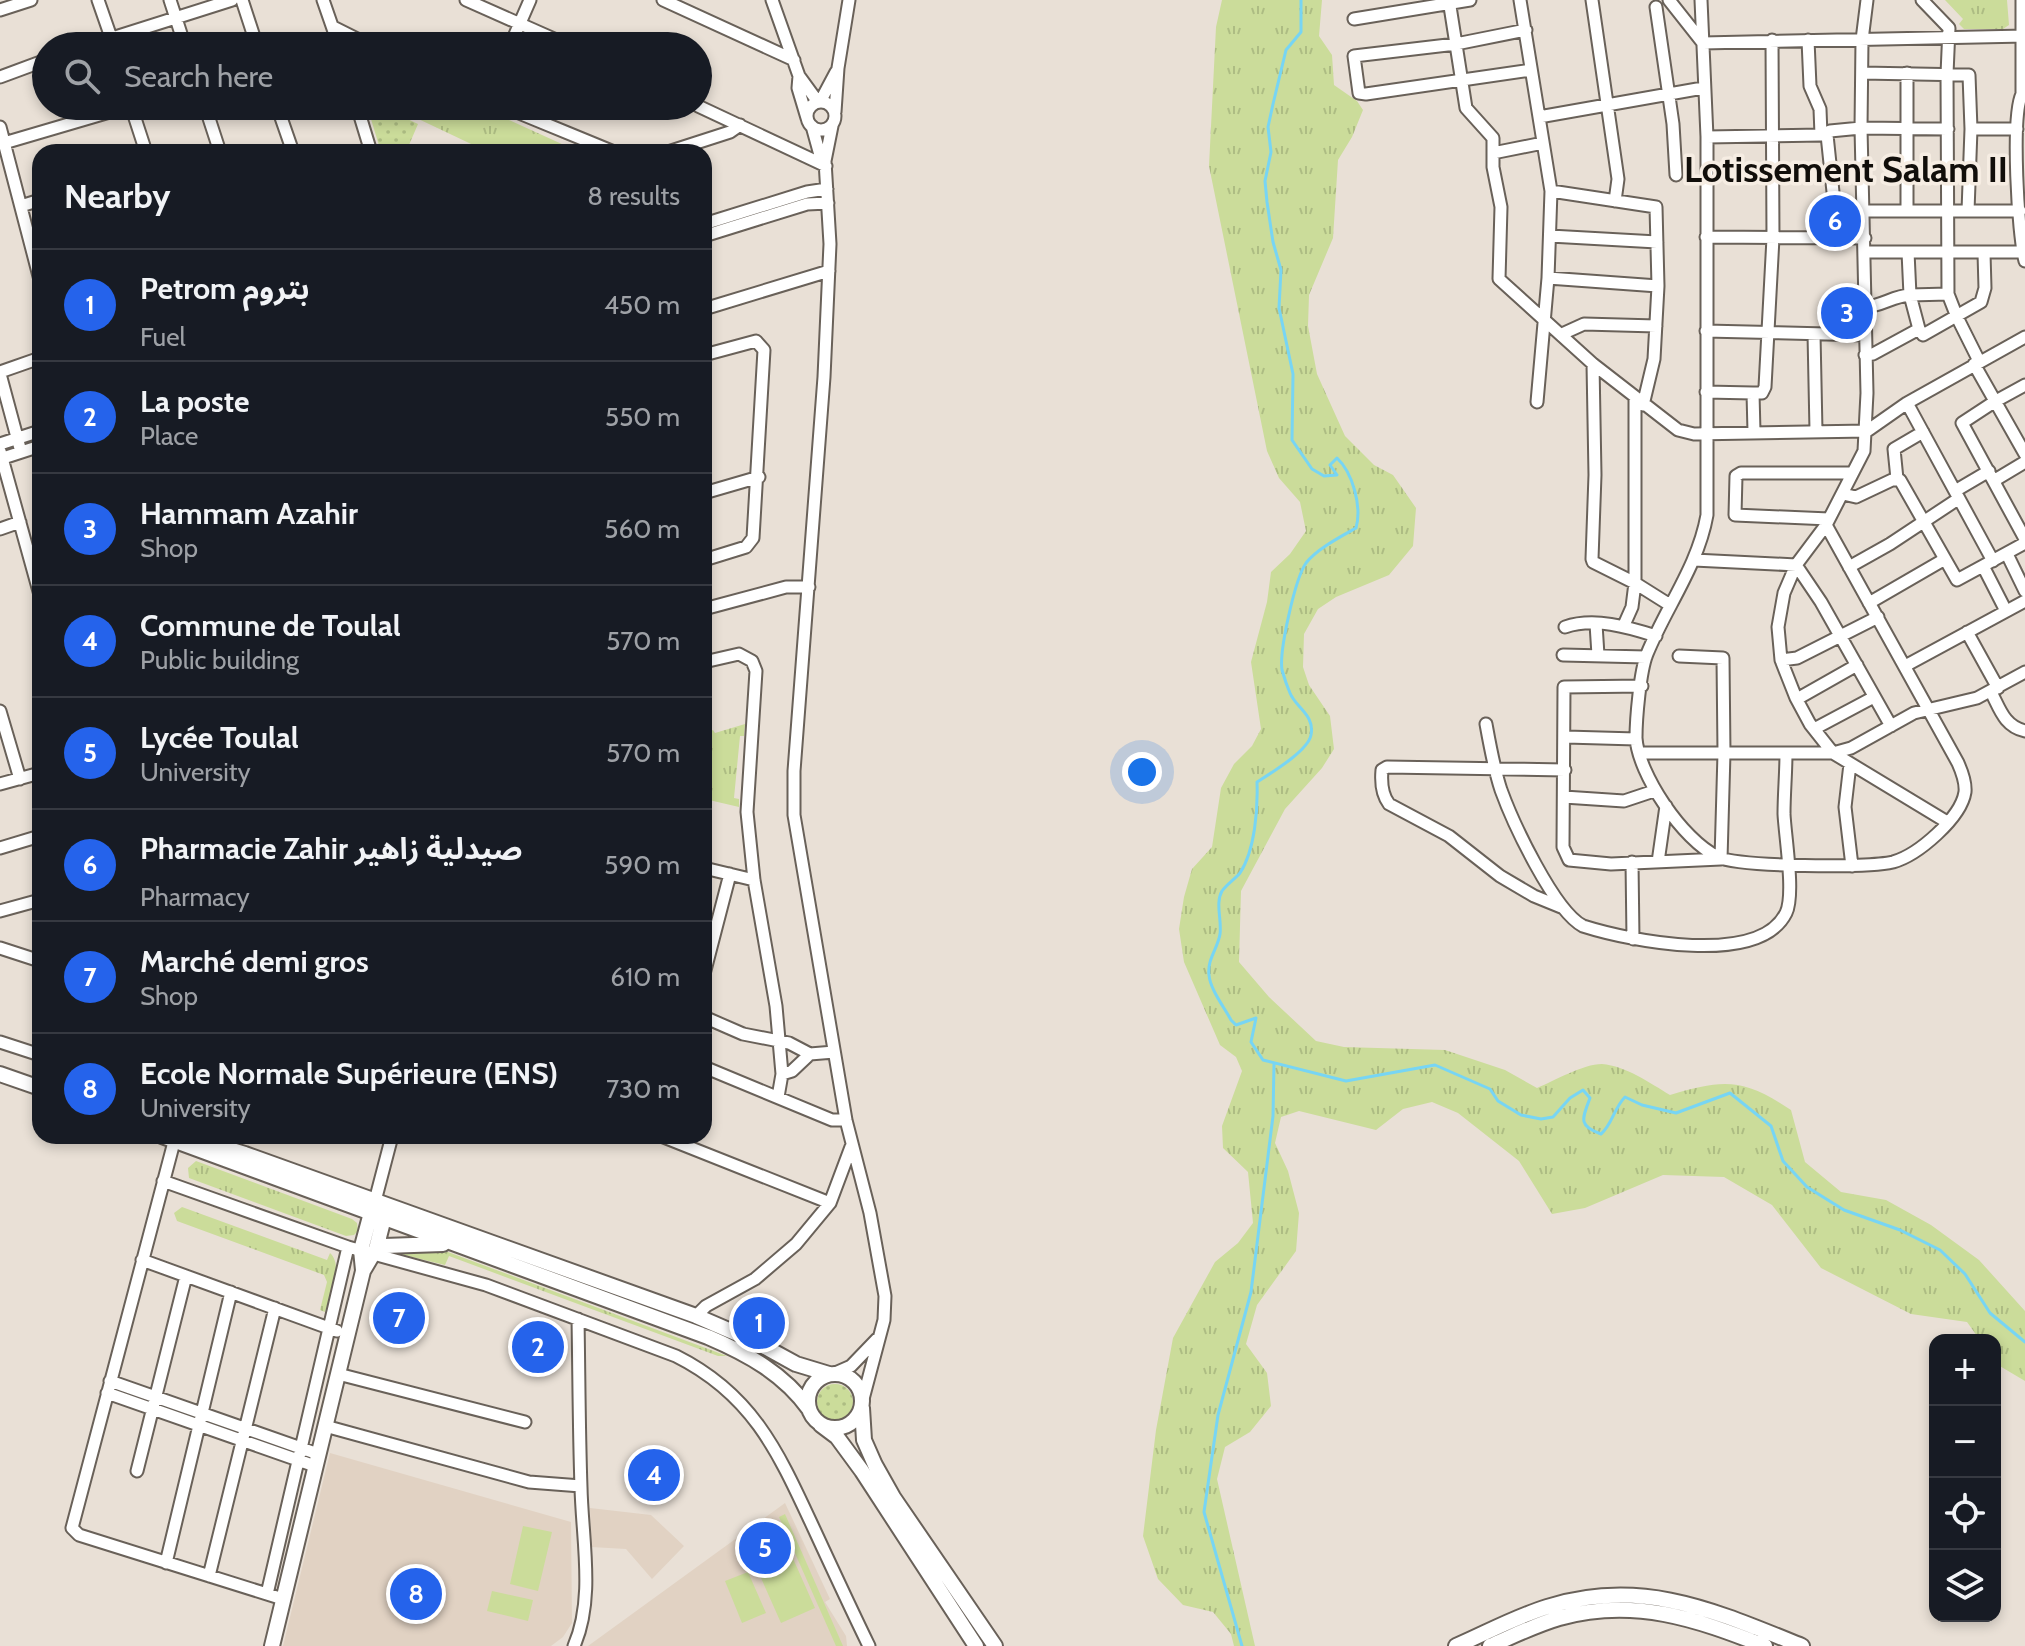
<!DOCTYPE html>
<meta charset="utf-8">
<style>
body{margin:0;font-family:Cabin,"Noto Sans Arabic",sans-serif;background:#242831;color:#f1f3f6}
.controls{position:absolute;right:24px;bottom:24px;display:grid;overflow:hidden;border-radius:16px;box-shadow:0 4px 12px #0003}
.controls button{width:72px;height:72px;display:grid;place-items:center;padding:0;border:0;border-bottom:2px solid #363941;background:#171b24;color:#f1f3f6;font:40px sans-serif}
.you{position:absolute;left:1142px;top:772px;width:28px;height:28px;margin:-20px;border:6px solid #fff;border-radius:50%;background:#1a73e8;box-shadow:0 0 0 12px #1a73e833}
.badge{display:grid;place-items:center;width:52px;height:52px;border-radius:50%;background:#2563eb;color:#fff;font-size:26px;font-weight:700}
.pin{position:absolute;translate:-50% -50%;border:4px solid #fff;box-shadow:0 2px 8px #0006}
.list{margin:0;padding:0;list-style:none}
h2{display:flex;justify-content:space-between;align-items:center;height:104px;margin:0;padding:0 32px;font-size:34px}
h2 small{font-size:26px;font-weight:400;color:#9ea1a6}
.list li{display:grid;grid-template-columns:52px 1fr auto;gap:24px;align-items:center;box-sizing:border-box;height:112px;padding:0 32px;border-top:2px solid #363941}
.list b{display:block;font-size:30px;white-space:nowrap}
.list p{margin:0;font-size:26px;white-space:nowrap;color:#9ea1a6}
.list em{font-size:26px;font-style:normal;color:#9ea1a6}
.icon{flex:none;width:44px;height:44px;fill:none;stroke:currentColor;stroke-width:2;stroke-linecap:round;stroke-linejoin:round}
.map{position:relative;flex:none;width:2025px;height:1646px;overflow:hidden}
.search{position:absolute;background:#171b24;box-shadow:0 4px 12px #0003;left:32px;top:32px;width:680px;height:88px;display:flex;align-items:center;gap:20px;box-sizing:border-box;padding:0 28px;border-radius:44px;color:#9ea1a6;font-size:30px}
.panel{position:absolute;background:#171b24;box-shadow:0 4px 12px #0003;left:32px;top:144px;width:680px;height:1000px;border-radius:24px}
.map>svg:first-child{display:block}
.built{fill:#e1d2c3}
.grass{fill:url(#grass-tufts)}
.park{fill:url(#park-dots)}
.pitch{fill:#cbdc9a}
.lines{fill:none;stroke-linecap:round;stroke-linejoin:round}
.stream{stroke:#77d5f4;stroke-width:3}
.minor-casing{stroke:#696159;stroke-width:15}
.major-casing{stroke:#696159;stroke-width:18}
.minor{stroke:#fff;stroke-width:11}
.major{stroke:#fff;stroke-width:14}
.labels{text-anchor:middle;stroke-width:7;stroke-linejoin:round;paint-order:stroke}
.district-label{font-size:36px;font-weight:bold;fill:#110e0a;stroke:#f6ede3}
</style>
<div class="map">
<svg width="2025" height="1646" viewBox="0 0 2025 1646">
<defs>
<pattern id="grass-tufts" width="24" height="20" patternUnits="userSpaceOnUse" patternTransform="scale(2)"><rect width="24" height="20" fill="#cbdc9a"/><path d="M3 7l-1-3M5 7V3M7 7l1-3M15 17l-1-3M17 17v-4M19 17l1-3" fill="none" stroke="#adbc83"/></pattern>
<pattern id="park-dots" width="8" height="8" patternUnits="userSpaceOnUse" patternTransform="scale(2)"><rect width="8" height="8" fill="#cbdc9a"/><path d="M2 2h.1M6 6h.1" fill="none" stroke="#adbc83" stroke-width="1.8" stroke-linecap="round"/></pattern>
</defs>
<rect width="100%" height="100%" fill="#e9e0d6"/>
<path class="built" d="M330 1453 571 1522 572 1623 563 1637 551 1646H283Z
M785 1503 830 1599 825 1602 846 1636 847 1646H588Z
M590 1508 651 1515 684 1546 652 1579 626 1549 591 1547Z"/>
<path class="grass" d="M1222 0H1322L1319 36 1332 55 1334 85 1357 101 1363 110 1352 137 1338 160 1333 238 1309 295 1308 326 1317 374 1345 436 1374 465 1393 475 1416 508 1413 546 1389 575 1336 597 1318 609 1304 634 1303 667 1309 685 1330 716 1334 749 1322 768 1285 809 1241 891 1239 962 1269 997 1316 1041 1344 1047 1445 1050 1505 1070 1537 1088C1554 1081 1583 1064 1602 1064 1626 1066 1650 1083 1670 1095 1724 1079 1743 1078 1791 1110L1805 1162 1841 1192 1886 1200 1931 1225 1979 1260 2025 1311V1381L1998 1365 1995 1361V1340H1980L1967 1322 1911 1314 1821 1268 1772 1205 1724 1177 1663 1175 1585 1208 1552 1214 1519 1161 1458 1113 1432 1102 1403 1109 1376 1130 1299 1111 1281 1117 1275 1143 1288 1171 1299 1213 1296 1251 1257 1305 1246 1344 1267 1373 1271 1406 1250 1432 1225 1447 1217 1479 1255 1646H1234L1231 1634 1213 1612 1183 1605 1158 1579 1143 1536 1156 1430 1173 1338 1215 1262 1238 1243 1253 1223 1248 1172 1223 1148 1222 1126 1242 1071 1236 1057 1220 1045 1184 962 1179 929 1184 897 1192 869 1212 847 1221 788 1234 764 1252 746 1261 729 1251 662 1267 602 1271 572 1290 554 1306 531 1300 502 1279 478 1267 451 1209 166 1216 27Z
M1945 0H2007L2009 25 2003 29H1964L1959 24 1963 19Z
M391 106H478L575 150 488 152Z
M745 724 744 736H740L734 798 739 799V807L709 800 708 803 704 802V733L713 730 715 733Z
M196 1161 352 1219 357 1223 358 1231 354 1235 346 1236 189 1178 188 1168Z
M182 1207 327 1260 330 1253C344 1266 330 1295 325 1312L320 1310 327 1282 324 1275 177 1221 174 1213Z
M436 1250 448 1252 727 1356H718L449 1256 445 1265 387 1251Z"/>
<path class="park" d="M367 106H380L418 124 406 152H381Z
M817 1402a18 18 0 1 1 36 0a18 18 0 1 1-36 0Z"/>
<path class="pitch" d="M785 1514 843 1646H836L779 1517Z
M523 1526 552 1532 538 1591 510 1584Z
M787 1545 815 1608 781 1623 753 1560Z
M748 1572 766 1613 742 1623 725 1581Z
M492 1591 533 1600 528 1621 487 1611Z"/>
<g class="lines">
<path class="stream" d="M1301 0V32L1286 50 1273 104 1268 127 1271 152 1265 181 1267 202 1273 242 1281 270 1279 308 1293 374 1292 440 1312 469 1324 476 1337 475 1330 465 1337 458C1353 473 1362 507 1356 528 1340 537 1317 549 1306 563 1295 579 1279 651 1282 670 1284 677 1287 686 1290 693 1296 708 1315 715 1311 735 1308 751 1271 773 1257 782 1258 809 1255 850 1240 873 1235 879 1227 884 1222 891 1215 903 1222 920 1220 934 1218 948 1207 959 1209 975 1210 989 1224 1007 1231 1020L1236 1025 1256 1018 1251 1042 1263 1060 1346 1081 1435 1065 1490 1089 1498 1101 1521 1115 1541 1119 1553 1117 1570 1098 1583 1090 1590 1098C1582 1119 1578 1126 1601 1134 1612 1125 1614 1108 1625 1097L1642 1105 1676 1113 1730 1093 1771 1126 1783 1161 1807 1187 1844 1210 1900 1230 1940 1250 1965 1274 1990 1313 2025 1342
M1242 1646 1204 1512 1218 1415 1251 1292 1273 1116 1274 1064"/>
<g class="minor-casing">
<path id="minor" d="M98 0 114 46
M170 0 185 46
M242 0 257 46
M323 0 339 46
M466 0 570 46
M663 0 794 60
M772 0 799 76 798 88 807 118
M1449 0 1466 108 1493 138V167L1501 207 1499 279 1593 364 1678 430 1694 434 1867 431 1907 403 2025 337
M1520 0 1551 191 1548 278 1537 402
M1592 0 1618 179 1615 201
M1669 0 1703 43 2025 36
M1701 0 1707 137V515C1698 566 1666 607 1647 654 1640 671 1636 719 1636 738 1638 773 1682 840 1718 857 1740 867 1868 868 1893 862 1918 855 1961 818 1965 792 1966 782 1962 772 1958 763L1826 525
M1867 0 1862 40 1861 128 1867 393 1864 451 1826 525 1796 565 1784 593 1778 627 1781 660 1796 698 1810 724 1833 753 1947 822
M1922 0 1949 28 1947 74 1948 294 1957 317 1979 361
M2022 0V94C2011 116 2018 235 2025 261
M1656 7 1673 124 1676 175
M0 10 31 0
M1354 19 1470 0
M333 27 371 46
M1526 30 1456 44 1354 56 1359 93 1366 94 1531 70
M1808 40 1810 86 1820 109 1821 135
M87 46 232 0
M510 46 530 0
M1862 73 1969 75 1971 129 1968 211
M799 76 818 102
M0 77 46 60
M807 116a14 14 0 1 1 28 0a14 14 0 1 1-28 0Z
M820 102 836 72
M131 106 146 152
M205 106 220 152
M277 106 293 152
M357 106 371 152
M502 106 614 152
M698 106 826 166
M835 112 838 68 849 0
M1539 117 1703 88
M812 126 820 155 825 161
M832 126 825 161 830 244 824 377 794 771V815L846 1120 870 1213 885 1296 884 1320 863 1399
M0 127 40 280
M1971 129H2017
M1827 135 1835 211H2020
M1707 137 1821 135 1830 131 1861 128 1948 129
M4 143 130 106
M668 152 730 132 740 125
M1493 153 1543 143
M1551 191 1656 207 1658 286 1654 359 1643 405
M21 206 40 200
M1907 211V73
M704 224 807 192 827 189
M704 236 807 204 828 203
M1550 236 1657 242
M1706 237 1865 238
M1865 252H2025
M1548 278 1658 286
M1865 307C1882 306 1893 296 1910 295L1908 252
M704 309 829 271
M1919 329 1910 295 1948 294
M1706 331 1865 335
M1562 334 1584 324 1656 326
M1814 334 1816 431
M704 355 756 341 764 350 753 538 746 547 704 560
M1865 355 1873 354 1919 329 1923 335 1981 302 1985 288 1984 253
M1593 364 1595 475 1592 559 1593 562 1635 583 1670 605
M1974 364 2025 454
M0 372 40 358
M0 374 21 452
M2025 385 1994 402 1962 423 2025 539
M1706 392 1753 393
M1907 403 1993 561
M1754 432 1753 393H1762L1765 387 1773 238 1772 40
M0 444 40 431
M0 451 40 595
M0 459 40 446
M1897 479 1894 449 1923 432
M1995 480 2025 462
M1955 491 1989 471
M704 493 759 477
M1843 494 1856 497 1892 480H1900L1957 580 2025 543
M1829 519 1735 515 1736 476 1741 473H1851
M0 529 20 522
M2007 554 2025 591
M1694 560 1796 565 1821 602 1891 726
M1983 566 2006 611
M1849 567 1890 544 1958 499
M1869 603 1945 559
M704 609 786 587H809
M1596 624 1598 655
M1624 625 1632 607 1635 583V398
M1565 627C1594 617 1628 627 1656 636
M1967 632 1998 688
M1563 655 1646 657
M1781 660 1797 658 1878 617
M704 662 739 654 752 661 756 671 747 812 754 880 776 1006 782 1074 778 1097
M1905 666 2025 601
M1642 686 1564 687 1563 847 1569 860 1611 864 1721 859 1724 753 1723 658 1679 656
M1991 692C2000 709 2004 726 2025 731
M1797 699 1857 665
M0 711 20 779
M1486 724C1490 746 1494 769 1501 790 1513 823 1554 911 1583 926 1630 941 1759 967 1786 913 1795 895 1785 836 1784 814 1784 794 1786 773 1786 753
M1814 729 1874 697
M1566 737 1636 739
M1640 753H1833L1851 748 1914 713 1977 698 2025 672
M1850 764 1845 807 1852 866
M0 784 40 773
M1564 797 1624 801 1654 791
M0 848 40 836
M1632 862 1633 939
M1658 862 1666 806
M704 868 754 880
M1561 907 1534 896 1500 876 1449 836 1389 804C1382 795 1381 781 1382 770L1387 767 1565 770
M0 911 40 900
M0 948 40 961
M704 974 730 874
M704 1017 743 1034 789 1043 810 1054 834 1052
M0 1042 40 1055
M704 1067 832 1120H846
M782 1074 792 1071 810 1054
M661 1136 830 1203
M174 1142 72 1528 79 1535 283 1599
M163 1181 348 1247 486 1285 676 1356C754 1395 779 1454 814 1529 832 1568 850 1607 869 1646
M375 1201 392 1136
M142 1260 337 1331
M696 1316 706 1306 755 1279 796 1244 830 1203 851 1147
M835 1373 851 1366 877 1339
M338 1374 525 1422
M110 1381 318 1454
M107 1393 315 1466
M325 1426 529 1482 581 1486
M137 1471 186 1276
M166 1563 231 1292
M209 1576 275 1308
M267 1594 348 1247
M574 1646C595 1598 582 1539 581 1487 579 1431 579 1375 578 1319"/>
</g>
<g class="major-casing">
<path id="major" d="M0 1074 40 1088
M162 1136 708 1337C748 1354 784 1374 809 1409
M186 1136 245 1154 696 1316 754 1341 796 1364 829 1374
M376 1249 384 1246 443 1244
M363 1270 361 1250 372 1209
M808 1401a27 27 0 1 1 54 0a27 27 0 1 1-54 0Z
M862 1408 864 1440 875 1465 893 1497 995 1646
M821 1425 837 1437 862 1471 976 1646
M272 1646 363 1271 376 1249 386 1210
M1456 1646C1486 1633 1515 1617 1547 1607 1642 1577 1715 1611 1802 1646
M1490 1646C1513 1636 1535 1625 1559 1618 1634 1597 1696 1619 1765 1646"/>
</g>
<use href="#minor" class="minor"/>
<use href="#major" class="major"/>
</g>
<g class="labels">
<g class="district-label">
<text x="1846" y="182">Lotissement Salam II</text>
</g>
</g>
</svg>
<div class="controls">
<button>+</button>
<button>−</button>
<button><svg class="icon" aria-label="locate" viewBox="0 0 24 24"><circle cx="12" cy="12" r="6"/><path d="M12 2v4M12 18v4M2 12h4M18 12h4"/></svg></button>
<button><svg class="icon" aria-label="layers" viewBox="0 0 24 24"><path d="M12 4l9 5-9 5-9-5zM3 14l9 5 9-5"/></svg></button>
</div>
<div class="you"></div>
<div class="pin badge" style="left:759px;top:1323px">1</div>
<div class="pin badge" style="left:538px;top:1347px">2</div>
<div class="pin badge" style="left:1847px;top:313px">3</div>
<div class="pin badge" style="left:654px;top:1475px">4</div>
<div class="pin badge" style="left:765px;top:1548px">5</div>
<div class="pin badge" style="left:1835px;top:221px">6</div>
<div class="pin badge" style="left:399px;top:1318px">7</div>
<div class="pin badge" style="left:416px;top:1594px">8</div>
<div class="search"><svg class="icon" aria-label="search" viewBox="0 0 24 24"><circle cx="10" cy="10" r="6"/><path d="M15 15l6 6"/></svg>Search here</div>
<section class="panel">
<h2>Nearby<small>8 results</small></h2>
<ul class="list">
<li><span class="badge">1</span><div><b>Petrom بتروم</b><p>Fuel</p></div><em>450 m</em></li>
<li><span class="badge">2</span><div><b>La poste</b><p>Place</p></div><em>550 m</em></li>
<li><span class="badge">3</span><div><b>Hammam Azahir</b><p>Shop</p></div><em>560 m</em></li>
<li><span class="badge">4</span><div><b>Commune de Toulal</b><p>Public building</p></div><em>570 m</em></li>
<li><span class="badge">5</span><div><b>Lycée Toulal</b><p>University</p></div><em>570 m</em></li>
<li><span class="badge">6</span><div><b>Pharmacie Zahir صيدلية زاهير</b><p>Pharmacy</p></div><em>590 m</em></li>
<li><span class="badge">7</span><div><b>Marché demi gros</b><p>Shop</p></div><em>610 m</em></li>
<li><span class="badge">8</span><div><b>Ecole Normale Supérieure (ENS)</b><p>University</p></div><em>730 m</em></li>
</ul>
</section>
</div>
